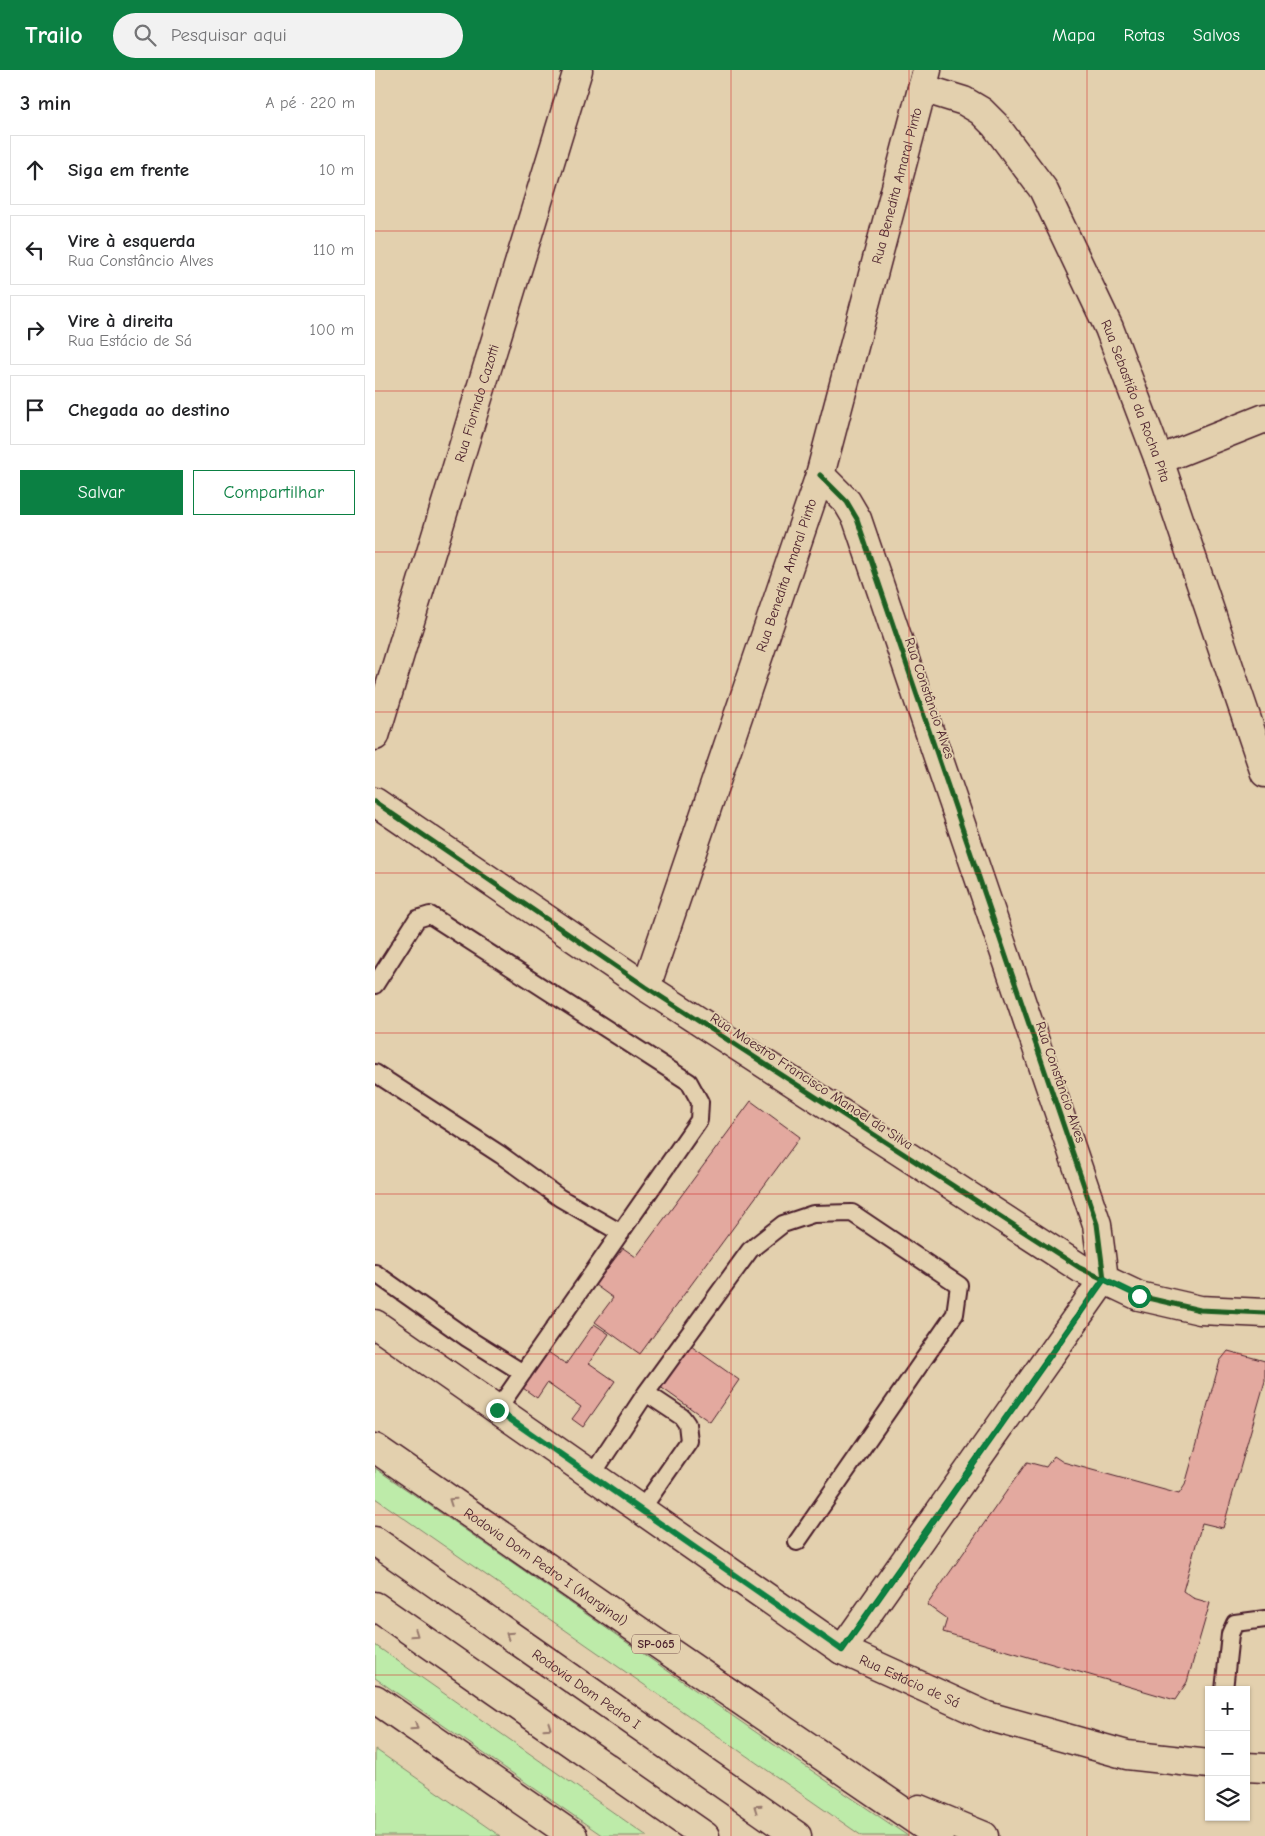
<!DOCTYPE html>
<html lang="pt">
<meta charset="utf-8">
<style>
body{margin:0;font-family:"Comic Neue",sans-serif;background:#f2f2f2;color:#202124}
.controls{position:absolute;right:15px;bottom:15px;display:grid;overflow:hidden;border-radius:0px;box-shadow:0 1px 4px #0004}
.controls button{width:45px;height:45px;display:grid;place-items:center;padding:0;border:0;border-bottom:1px solid #e0e0e0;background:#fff;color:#202124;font:25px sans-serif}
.stop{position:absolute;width:15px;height:15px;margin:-11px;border:4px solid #0b8043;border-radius:50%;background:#fff}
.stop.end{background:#0b8043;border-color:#fff;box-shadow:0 1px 5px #0008}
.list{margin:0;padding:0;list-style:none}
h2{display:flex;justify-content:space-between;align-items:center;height:65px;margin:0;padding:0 20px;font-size:21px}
h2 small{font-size:16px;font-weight:400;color:#757577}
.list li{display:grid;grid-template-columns:32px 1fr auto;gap:15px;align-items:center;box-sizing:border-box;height:70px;margin:0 10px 10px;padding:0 10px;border:1px solid #e0e0e0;border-radius:0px}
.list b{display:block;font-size:19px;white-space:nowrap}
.list p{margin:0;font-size:16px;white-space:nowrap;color:#757577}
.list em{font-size:16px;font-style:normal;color:#757577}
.actions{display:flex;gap:10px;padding:15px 20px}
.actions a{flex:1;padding:11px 0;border:1px solid #0b8043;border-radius:0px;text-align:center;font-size:18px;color:#0b8043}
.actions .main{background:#0b8043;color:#fff}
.icon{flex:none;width:28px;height:28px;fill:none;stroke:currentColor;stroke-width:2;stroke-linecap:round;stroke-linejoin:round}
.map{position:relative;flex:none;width:890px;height:1766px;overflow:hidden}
header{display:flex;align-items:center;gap:30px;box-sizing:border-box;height:70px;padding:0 25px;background:#0b8043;color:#fff}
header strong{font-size:24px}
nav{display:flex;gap:28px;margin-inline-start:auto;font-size:18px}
.search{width:350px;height:45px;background:#f2f2f2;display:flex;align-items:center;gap:12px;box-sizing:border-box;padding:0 18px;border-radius:28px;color:#757577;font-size:19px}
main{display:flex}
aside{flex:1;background:#fff}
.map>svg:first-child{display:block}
.green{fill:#bdeba9;stroke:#84856a}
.building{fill:#e3a99f;stroke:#4a1f2b}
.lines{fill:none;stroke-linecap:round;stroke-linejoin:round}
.lane-casing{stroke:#4a1f2b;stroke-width:20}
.street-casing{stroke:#4a1f2b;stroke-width:31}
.highway-casing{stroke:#4a1f2b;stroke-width:31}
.lane{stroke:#e3d0ae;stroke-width:16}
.street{stroke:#e3d0ae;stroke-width:28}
.highway{stroke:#e3d0ae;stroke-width:28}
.cycleway-casing{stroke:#e3d0ae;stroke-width:8}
.cycleway{stroke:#1b5e20;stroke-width:5}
.oneway{stroke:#96786c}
.route{stroke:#0b8043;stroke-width:6}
.grid{fill:none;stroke:#d62828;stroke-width:1;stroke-opacity:0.55}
.labels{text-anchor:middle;stroke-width:4;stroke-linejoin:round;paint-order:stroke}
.shield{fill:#e3d0ae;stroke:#785452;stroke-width:1}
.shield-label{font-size:12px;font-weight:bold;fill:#4a1f2b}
.street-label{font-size:14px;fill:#4a1f2b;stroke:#e3d0ae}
</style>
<header>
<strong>Trailo</strong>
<div class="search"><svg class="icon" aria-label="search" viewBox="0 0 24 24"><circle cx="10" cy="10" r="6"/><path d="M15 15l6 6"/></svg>Pesquisar aqui</div>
<nav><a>Mapa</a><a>Rotas</a><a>Salvos</a></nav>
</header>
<main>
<aside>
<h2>3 min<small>A pé · 220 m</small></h2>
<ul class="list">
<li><svg class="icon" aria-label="ahead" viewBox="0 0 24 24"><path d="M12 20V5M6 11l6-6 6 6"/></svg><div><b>Siga em frente</b></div><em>10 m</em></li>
<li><svg class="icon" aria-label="left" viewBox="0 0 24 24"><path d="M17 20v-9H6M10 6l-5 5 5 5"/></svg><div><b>Vire à esquerda</b><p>Rua Constâncio Alves</p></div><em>110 m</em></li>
<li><svg class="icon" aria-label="right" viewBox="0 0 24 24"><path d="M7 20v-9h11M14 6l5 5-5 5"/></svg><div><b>Vire à direita</b><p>Rua Estácio de Sá</p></div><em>100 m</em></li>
<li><svg class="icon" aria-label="arrive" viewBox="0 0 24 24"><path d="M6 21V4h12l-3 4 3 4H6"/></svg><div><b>Chegada ao destino</b></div></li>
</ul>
<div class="actions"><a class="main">Salvar</a><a>Compartilhar</a></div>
</aside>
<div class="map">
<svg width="890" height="1766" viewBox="0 0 890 1766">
<rect width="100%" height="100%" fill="#e3d0ae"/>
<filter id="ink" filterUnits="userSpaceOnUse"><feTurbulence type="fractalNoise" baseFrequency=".02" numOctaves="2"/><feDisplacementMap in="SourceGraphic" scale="10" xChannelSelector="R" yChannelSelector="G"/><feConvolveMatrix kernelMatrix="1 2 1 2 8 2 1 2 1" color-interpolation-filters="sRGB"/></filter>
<g filter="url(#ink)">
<path class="green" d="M0 1398C178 1519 354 1646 533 1766H487L0 1428Z
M0 1575 272 1766H228L0 1608Z
M0 1679 125 1766H0Z"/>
<path class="building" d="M376 1031 425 1067 265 1284 220 1252 238 1228 220 1215 248 1178 261 1187Z
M219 1254 234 1264 214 1293 240 1311 208 1357 197 1349 206 1337 172 1313 162 1328 148 1318 173 1282 191 1294Z
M313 1274 364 1310 335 1352 284 1316Z
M853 1281 890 1291V1311L848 1458 827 1453 808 1521 818 1528 835 1533 812 1612 800 1630 568 1562 572 1549 552 1535 652 1392 671 1397 679 1386 688 1392 804 1424 810 1415 845 1291Z"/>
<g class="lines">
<g class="lane-casing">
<path id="lane" d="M0 915 42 849 55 845 314 1012 325 1032 324 1050 122 1340
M0 1003 126 1085 185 1128 246 1163
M0 1203 92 1268 148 1303
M217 1405 271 1323 375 1180 408 1154 438 1144 477 1143 584 1215 580 1244 422 1472
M266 1440 314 1371 312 1354 307 1347 271 1323
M849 1620 855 1564 860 1553 890 1549"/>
</g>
<g class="street-casing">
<g id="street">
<path id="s1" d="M547 18 589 31 606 41 620 55 668 119 734 258 784 390 890 703"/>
<path d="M784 390 890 348"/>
<path d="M445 405 472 432 482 449 722 1154 729 1209 467 1580"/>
<path id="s2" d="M0 666 203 0"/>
<path d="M0 732 271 917 705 1198 764 1226 825 1240 890 1243"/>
<path id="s3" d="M271 917 445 405 552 0"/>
<path id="s4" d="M0 1254 467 1580 612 1646 752 1685 834 1694"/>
<path d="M871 1697 890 1698"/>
</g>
</g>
<g class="highway-casing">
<g id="highway">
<path id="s5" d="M0 1378 277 1570 564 1766"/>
<path id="s6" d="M0 1471 422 1766"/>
<path d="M0 1536 330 1766"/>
<path d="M0 1629 198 1766"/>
<path d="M544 1739 609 1766"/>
</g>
</g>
<use href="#lane" class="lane"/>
<use href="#street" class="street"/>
<use href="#highway" class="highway"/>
<g class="cycleway-casing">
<path id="cycleway" d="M445 405 472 432 482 449 722 1154 729 1209 467 1580
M0 732 271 917 705 1198 764 1226 825 1240 890 1243"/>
</g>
<use href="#cycleway" class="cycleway"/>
</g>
<defs><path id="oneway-chevron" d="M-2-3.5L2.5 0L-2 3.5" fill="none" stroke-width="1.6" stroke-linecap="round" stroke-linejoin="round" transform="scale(1.25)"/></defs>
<g class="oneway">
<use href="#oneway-chevron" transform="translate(77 1431) rotate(-146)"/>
<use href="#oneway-chevron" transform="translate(40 1564) rotate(35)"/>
<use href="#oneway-chevron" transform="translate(134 1565) rotate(-145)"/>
<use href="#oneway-chevron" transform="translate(40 1657) rotate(35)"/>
<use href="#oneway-chevron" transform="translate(173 1657) rotate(35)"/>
<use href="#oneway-chevron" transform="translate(382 1738) rotate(-145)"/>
</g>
</g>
<g class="lines" filter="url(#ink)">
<path class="route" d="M122 1340 467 1580 729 1209 764 1226"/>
</g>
<path class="grid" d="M178 0V1766M356 0V1766M534 0V1766M712 0V1766M0 161H890M0 321H890M0 482H890M0 642H890M0 803H890M0 963H890M0 1124H890M0 1284H890M0 1445H890M0 1605H890"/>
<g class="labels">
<rect class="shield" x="257" y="1564.5" width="48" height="19" rx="4"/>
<g class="shield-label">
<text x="281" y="1578">SP-065</text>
</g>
<g class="street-label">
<text dy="5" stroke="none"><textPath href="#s3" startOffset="840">Rua Benedita Amaral Pinto</textPath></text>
<text dy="5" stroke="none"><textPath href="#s1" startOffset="395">Rua Sebastião da Rocha Pita</textPath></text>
<text dy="5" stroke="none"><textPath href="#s2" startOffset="348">Rua Fiorindo Cazotti</textPath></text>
<text dy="5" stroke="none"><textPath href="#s3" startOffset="435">Rua Benedita Amaral Pinto</textPath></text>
<text transform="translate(555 628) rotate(71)" y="5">Rua Constâncio Alves</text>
<text transform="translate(437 1011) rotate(33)" y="5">Rua Maestro Francisco Manoel da Silva</text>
<text transform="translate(686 1012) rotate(71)" y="5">Rua Constâncio Alves</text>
<text dy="5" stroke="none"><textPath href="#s5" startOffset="208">Rodovia Dom Pedro I (Marginal)</textPath></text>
<text dy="5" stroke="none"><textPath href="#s4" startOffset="644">Rua Estácio de Sá</textPath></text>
<text dy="5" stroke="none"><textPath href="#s6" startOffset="258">Rodovia Dom Pedro I</textPath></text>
</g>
</g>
</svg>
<div class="controls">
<button>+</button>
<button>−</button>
<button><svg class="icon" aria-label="layers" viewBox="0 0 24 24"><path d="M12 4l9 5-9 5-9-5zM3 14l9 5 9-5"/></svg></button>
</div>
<div class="stop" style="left:764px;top:1226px"></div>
<div class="stop end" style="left:122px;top:1340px"></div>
</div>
</main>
